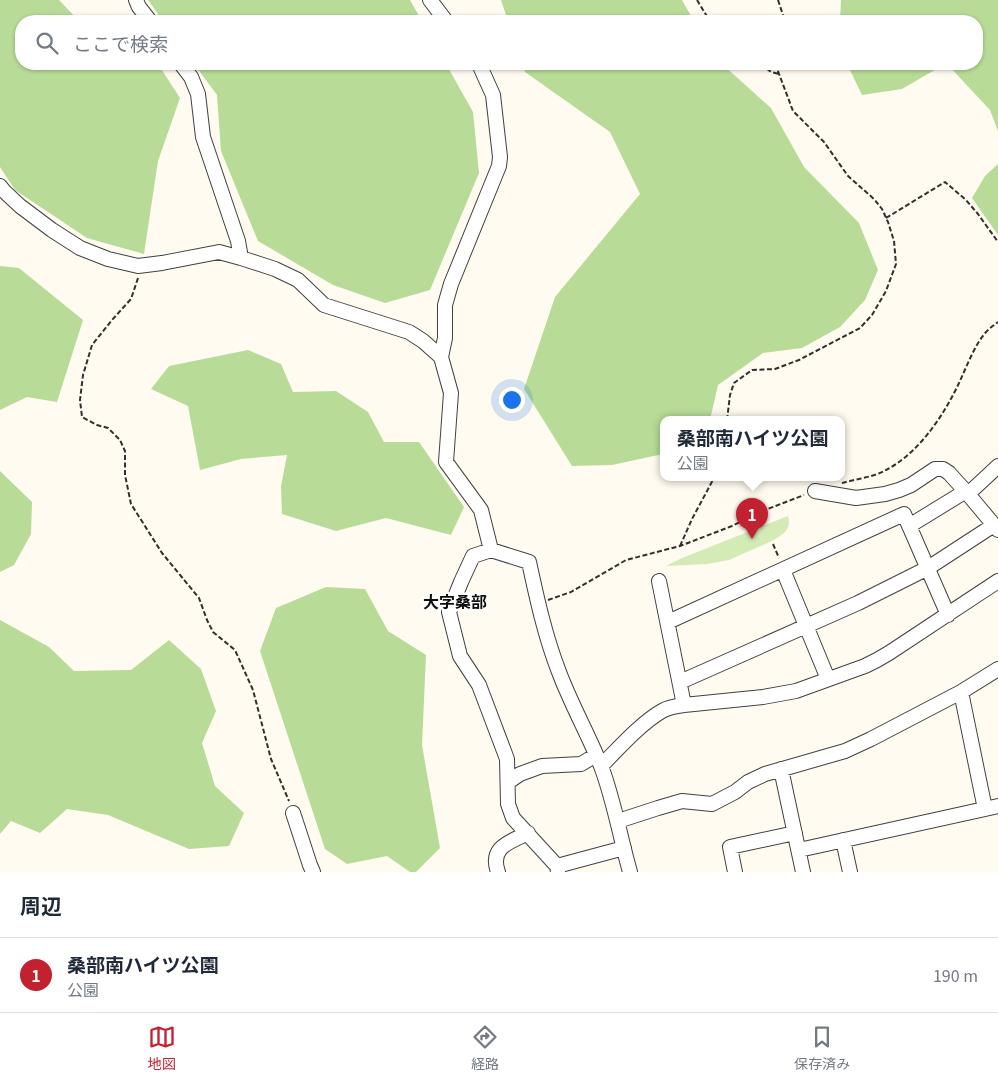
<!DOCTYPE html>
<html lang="ja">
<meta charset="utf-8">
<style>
body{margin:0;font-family:Georgia,"Noto Sans JP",serif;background:#f2f2f3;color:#1f2937}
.you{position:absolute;left:511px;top:399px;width:18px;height:18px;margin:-12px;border:4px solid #fff;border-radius:50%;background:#1a73e8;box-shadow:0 0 0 8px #1a73e833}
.badge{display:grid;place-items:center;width:32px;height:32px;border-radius:50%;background:#c22230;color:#fff;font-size:16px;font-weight:700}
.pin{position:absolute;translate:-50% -41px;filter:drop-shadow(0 1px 2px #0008)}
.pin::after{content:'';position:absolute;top:26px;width:18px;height:15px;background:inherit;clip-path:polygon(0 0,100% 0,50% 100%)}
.popup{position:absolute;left:660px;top:416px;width:185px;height:65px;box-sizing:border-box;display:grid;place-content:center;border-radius:10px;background:#fff;filter:drop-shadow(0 1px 4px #0005);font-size:16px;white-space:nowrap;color:#747a83}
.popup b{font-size:19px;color:#1f2937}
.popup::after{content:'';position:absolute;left:50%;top:100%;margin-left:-10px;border:10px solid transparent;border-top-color:#fff}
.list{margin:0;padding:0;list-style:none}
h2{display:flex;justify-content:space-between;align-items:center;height:65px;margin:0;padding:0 20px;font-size:21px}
h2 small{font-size:16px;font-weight:400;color:#747a83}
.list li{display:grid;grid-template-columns:32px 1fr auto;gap:15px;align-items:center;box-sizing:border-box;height:75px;padding:0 20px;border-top:1px solid #e0e1e3}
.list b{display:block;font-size:19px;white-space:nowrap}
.list p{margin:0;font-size:16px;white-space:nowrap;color:#747a83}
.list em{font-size:16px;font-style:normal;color:#747a83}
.icon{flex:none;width:28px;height:28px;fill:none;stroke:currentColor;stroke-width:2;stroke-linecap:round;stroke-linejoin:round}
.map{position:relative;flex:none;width:998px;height:872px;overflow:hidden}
.search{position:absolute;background:#fff;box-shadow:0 1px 4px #0004;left:15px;right:15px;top:15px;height:55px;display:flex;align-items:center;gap:12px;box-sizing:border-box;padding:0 18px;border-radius:20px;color:#747a83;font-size:19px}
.sheet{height:140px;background:#fff}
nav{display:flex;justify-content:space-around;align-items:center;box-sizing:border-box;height:70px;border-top:1px solid #e0e1e3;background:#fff;font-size:14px;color:#747a83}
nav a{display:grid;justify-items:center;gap:2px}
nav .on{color:#c22230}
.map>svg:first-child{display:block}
.green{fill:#d4ebb8}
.forest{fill:#b8dc97}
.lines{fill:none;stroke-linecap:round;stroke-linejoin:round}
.minor-casing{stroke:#414141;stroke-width:16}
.path{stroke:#303030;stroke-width:2;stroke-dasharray:5 2.5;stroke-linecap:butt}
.minor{stroke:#fff;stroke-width:14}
.labels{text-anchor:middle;stroke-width:5;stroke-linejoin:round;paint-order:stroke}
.quarter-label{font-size:16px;font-weight:bold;fill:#0e0e0e;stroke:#fff}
</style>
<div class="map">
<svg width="998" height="872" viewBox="0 0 998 872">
<rect width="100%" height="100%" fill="#fffbf0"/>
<path class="green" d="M788 516C792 530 783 534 772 541L729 560 707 564 666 566 682 558Z"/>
<path class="forest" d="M0 0H59L79 21H21V64H158L180 98 158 161 144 254 87 238 15 190 0 167Z
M148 0H410L422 21H163Z
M501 0H682L694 21H508Z
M841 0H998V131L990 110 947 64H977V21H840Z
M194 64H446L473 112 479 173 430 290 385 303 333 285 258 241 221 151 217 95Z
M522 64H722L771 108 804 167 859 223 878 270 865 300 840 327 802 348 763 353 718 385 710 420H663V454L612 465 572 466 524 389 555 297 640 194 610 132 525 72Z
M847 64H945L902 89 862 95Z
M998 164V235L972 198 985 176Z
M0 266 19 268 83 320 57 402 27 397 0 410Z
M248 350 281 364 293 392 336 391 368 412 384 442H419L464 507 451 535 386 518 336 531 282 514 281 486 287 455 241 459 200 470 188 406 151 389 169 366Z
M0 471 32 502 31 534 14 565 0 572Z
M326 587 365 589 388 631 426 655 422 745 440 848 416 872H410L387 856 347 864 325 849 260 651 276 608Z
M0 620 49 647 74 671 131 670 169 640 201 669 216 711 202 743 215 786 244 813 229 846 189 849 108 815 67 809 40 833 11 821 0 834Z"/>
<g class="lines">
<g class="minor-casing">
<path id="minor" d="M136 0 139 7 150 21
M430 0 446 21
M181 64 191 77 198 94 203 137 238 241 241 258
M479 64 493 95 500 157 499 166 451 284 445 305V338L441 357 451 393 446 462 481 510 491 550
M0 186 4 191 20 206 52 230 80 248 108 259 138 266 162 263 219 252 241 258 275 269 298 280 324 305 409 332 423 341 441 357
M815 491 856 498 885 494 899 490 911 485 935 469H943L949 473 968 494 998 530
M968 494 998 466
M909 526 966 491
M783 570 828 679
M659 581 684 705
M668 622 904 514 948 615
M680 682 858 603 928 568 994 525
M961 692 985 809
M601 766C618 749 641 723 662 711 669 707 676 706 684 705L763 697 796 691 865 666 877 660 889 653 998 581
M781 769 803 872
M508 782 520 774 542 766 581 764 596 755
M293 813 310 865 313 872
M618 821 658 808 682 801 712 804 735 792 748 782 765 774 845 751 871 739 961 692 998 669
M843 840 850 872
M799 850 998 806
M557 866 624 848
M498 872C489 847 510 842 528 833
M558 872 557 866 513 818 508 804 507 759 479 685 460 656 449 612 461 582 473 556 491 550 529 562C537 599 545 636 559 672 571 704 588 734 601 766 614 800 620 837 630 872
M735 872 730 847 795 833"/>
</g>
<path class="path" d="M697 0 708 18 712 21
M778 0 785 21
M761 64 771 72 779 74
M886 218 945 182 966 200 978 214 998 242
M138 278 131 299 112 320 92 345 83 375 80 400 82 417 97 425 108 428 120 440 125 451V475L131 504 162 553 199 598 207 620 213 632 235 650 253 690 271 759 289 801
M727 420 730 395 734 383 752 370 775 369 799 360 860 328 872 315 886 291 896 264 894 241 888 222 882 209 874 199 848 176 824 142 793 111 776 66 777 64
M842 483C856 479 874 477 886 470 919 453 944 415 959 383 967 366 974 346 986 332 990 328 994 325 998 322
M773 544 779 558
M680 546 692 519 714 478
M548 600 571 592 626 560 680 546 732 526 760 512 804 495"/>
<use href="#minor" class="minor"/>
</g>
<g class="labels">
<g class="quarter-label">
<text x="455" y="608">大字桑部</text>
</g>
</g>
</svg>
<div class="you"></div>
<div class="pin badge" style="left:752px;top:539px">1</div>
<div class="popup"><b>桑部南ハイツ公園</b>公園</div>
<div class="search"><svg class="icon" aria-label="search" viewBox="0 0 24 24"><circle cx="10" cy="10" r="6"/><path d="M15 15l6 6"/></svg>ここで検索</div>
</div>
<section class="sheet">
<h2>周辺<small></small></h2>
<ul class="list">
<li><span class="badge">1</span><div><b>桑部南ハイツ公園</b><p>公園</p></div><em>190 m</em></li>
</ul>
</section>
<nav>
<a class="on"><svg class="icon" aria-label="map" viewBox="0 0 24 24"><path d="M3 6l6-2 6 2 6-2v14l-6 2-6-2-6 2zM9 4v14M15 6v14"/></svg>地図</a>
<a><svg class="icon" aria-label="directions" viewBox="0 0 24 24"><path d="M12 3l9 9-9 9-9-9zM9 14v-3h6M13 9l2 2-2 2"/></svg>経路</a>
<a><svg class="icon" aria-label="saved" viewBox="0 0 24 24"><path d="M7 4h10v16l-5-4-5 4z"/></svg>保存済み</a>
</nav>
